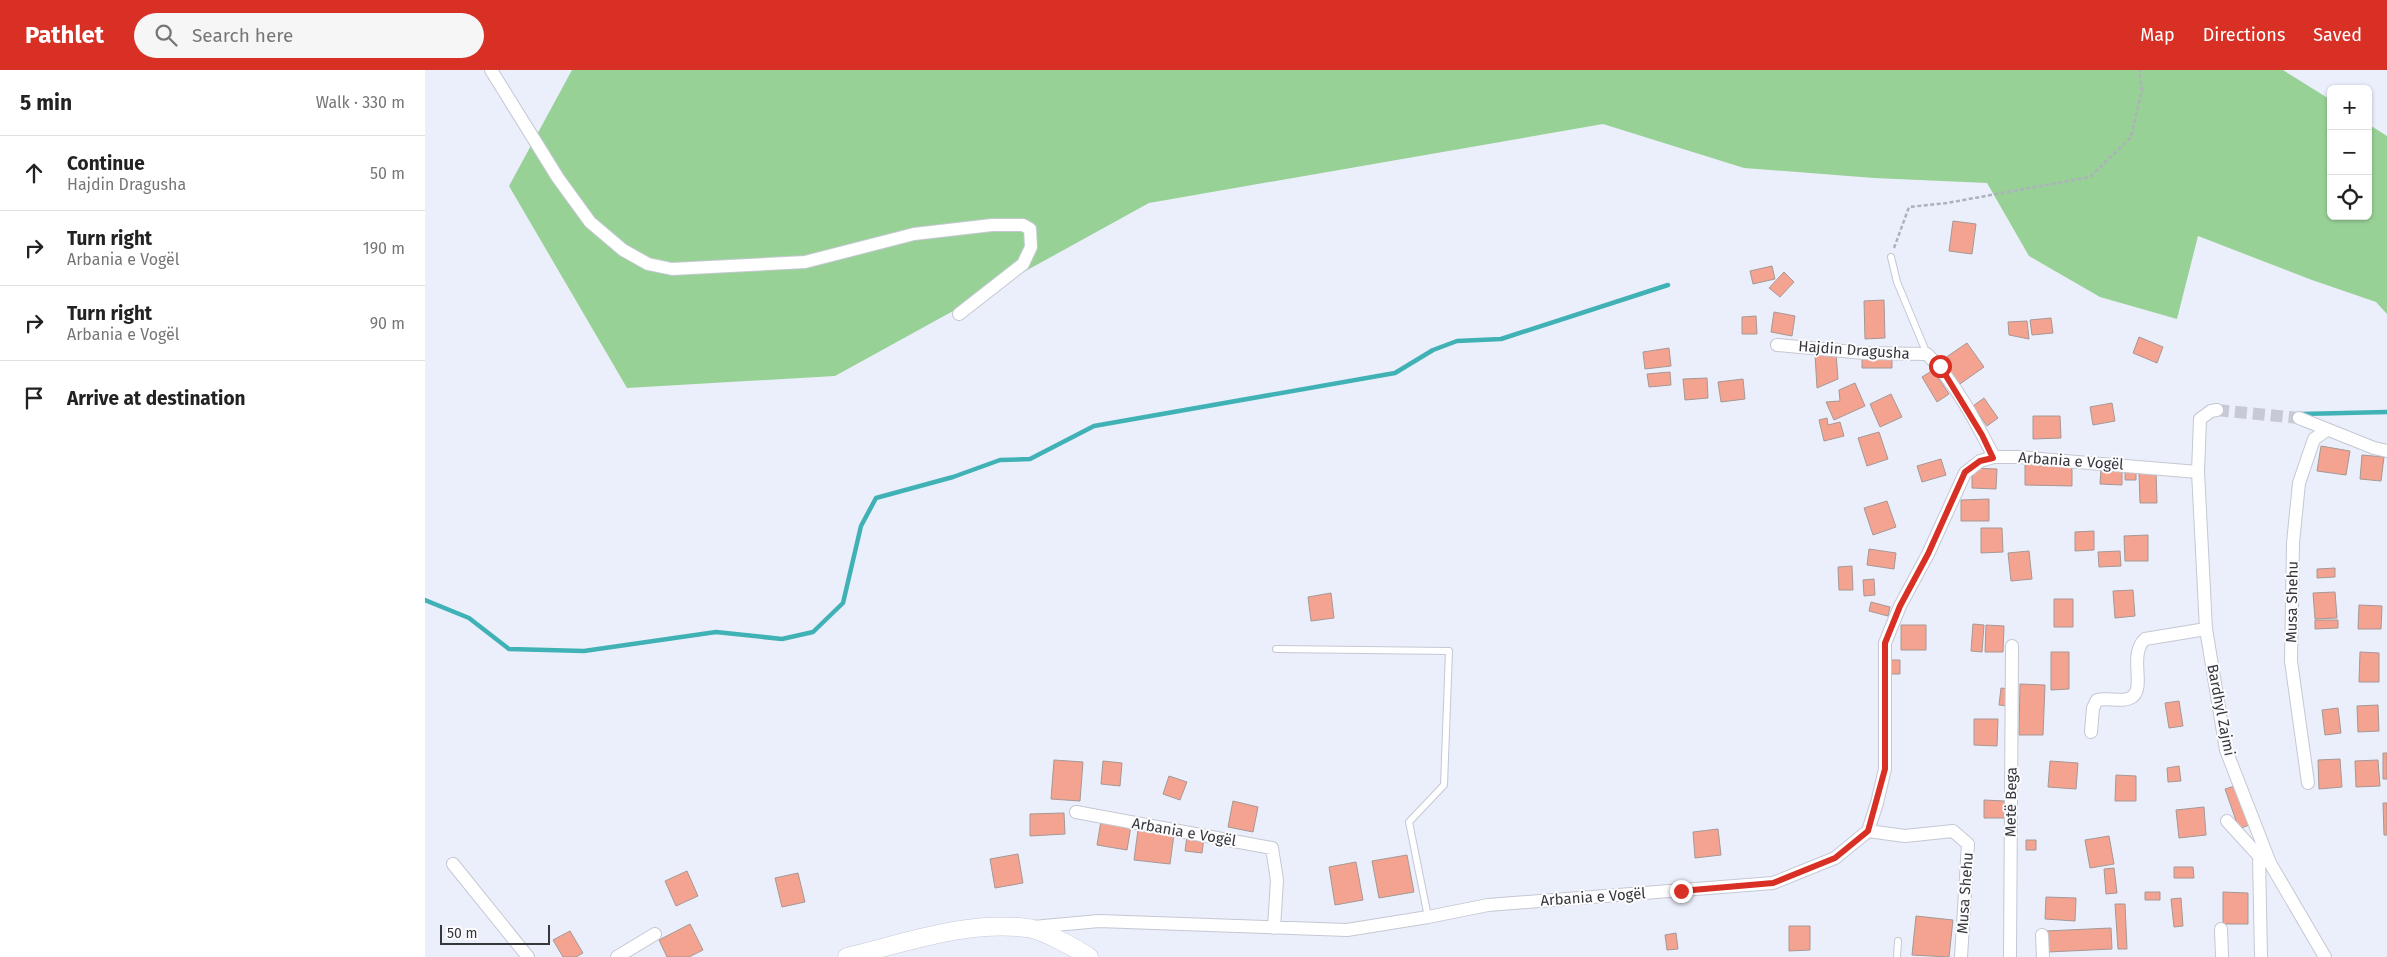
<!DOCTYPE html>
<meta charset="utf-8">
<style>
body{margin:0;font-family:"Fira Sans",sans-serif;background:#f6f6f6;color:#222}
.controls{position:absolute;right:15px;top:15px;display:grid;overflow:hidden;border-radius:8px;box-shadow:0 1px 4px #0004}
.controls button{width:45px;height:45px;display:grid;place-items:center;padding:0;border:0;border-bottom:1px solid #e0e0e0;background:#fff;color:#222;font:25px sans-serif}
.scale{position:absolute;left:15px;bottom:12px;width:110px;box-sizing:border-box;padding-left:5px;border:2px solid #35373b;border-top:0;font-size:14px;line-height:18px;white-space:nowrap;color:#35373b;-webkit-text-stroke:4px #fcfcff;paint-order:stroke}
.stop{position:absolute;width:15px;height:15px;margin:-11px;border:4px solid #d93025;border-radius:50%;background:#fff}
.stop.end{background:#d93025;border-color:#fff;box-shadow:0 1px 5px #0008}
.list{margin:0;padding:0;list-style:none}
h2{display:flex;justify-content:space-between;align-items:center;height:65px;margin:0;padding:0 20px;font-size:21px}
h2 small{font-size:16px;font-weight:400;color:#767676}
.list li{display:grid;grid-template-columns:32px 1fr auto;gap:15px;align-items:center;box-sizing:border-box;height:75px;padding:0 20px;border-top:1px solid #e0e0e0}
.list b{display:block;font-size:19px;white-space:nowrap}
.list p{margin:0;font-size:16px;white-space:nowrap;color:#767676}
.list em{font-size:16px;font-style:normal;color:#767676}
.icon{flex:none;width:28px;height:28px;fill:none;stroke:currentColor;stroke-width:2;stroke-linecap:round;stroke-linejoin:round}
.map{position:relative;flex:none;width:1962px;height:887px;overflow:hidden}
header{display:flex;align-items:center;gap:30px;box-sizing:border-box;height:70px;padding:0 25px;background:#d93025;color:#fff}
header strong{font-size:24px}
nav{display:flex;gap:28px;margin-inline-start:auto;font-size:18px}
.search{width:350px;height:45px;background:#f6f6f6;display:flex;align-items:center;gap:12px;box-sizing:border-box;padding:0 18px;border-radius:28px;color:#767676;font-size:19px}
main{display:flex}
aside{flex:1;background:#fff}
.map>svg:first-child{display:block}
.forest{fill:#98d196}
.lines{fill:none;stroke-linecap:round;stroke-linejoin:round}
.stream{stroke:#40b2b6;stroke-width:4.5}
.building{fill:#f4a391;stroke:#a59895}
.street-tunnel{stroke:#c7cad5;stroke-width:12;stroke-dasharray:12 6;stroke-linecap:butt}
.lane-casing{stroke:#c4c8d3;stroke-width:8}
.street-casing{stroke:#c4c8d3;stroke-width:14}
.secondary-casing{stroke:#c4c8d3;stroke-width:19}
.path{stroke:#adb1ba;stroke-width:2.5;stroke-dasharray:4 2.5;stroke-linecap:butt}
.lane{stroke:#fff;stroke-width:6}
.street{stroke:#fff;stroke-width:12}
.secondary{stroke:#fff;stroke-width:18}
.route{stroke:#d93025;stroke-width:6}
.labels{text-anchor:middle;stroke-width:4;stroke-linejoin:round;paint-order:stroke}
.street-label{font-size:15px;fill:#35373b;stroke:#fcfcff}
</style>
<header>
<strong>Pathlet</strong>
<div class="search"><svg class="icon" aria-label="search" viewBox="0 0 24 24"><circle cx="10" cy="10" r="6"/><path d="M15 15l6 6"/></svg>Search here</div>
<nav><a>Map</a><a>Directions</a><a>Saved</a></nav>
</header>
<main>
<aside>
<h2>5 min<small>Walk · 330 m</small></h2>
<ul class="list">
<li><svg class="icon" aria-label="ahead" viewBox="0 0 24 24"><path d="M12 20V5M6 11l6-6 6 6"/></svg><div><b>Continue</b><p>Hajdin Dragusha</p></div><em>50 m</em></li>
<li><svg class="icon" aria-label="right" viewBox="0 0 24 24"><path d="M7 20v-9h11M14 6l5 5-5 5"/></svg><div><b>Turn right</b><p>Arbania e Vogël</p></div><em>190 m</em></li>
<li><svg class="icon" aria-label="right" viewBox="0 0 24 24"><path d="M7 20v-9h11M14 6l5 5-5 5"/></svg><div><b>Turn right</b><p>Arbania e Vogël</p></div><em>90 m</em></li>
<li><svg class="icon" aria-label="arrive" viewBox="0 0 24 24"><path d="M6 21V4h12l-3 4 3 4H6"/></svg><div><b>Arrive at destination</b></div></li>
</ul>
</aside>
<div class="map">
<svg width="1962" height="887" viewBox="0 0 1962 887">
<rect width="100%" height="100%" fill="#ebeffb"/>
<path class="forest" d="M147 0H1858L1906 30V146H1943V54L1962 66V244L1951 232 1887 210 1773 166 1752 249 1675 227 1604 186 1562 113 1449 108 1319 98 1178 54 724 133 410 306 202 318 84 116Z"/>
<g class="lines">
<path class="stream" d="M1876 344 1962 342
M0 530 44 548 84 579 159 581 291 562 357 569 388 562 418 533 436 456 451 428 528 407 575 390 605 389 669 356 970 303 1008 280 1032 271 1076 269 1243 215"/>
</g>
<path class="building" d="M1528 151 1551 154 1547 184 1524 181Z
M1347 196 1350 209 1328 214 1325 201Z
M1359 202 1369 212 1355 227 1344 218Z
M1459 230 1460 268 1440 269 1439 231Z
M1349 242 1370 246 1367 266 1346 262Z
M1331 246 1332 264H1317V247Z
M1626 248 1628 263 1607 265 1605 250Z
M1602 251 1604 269 1584 265 1583 252Z
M1714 267 1738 277 1732 293 1708 283Z
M1542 273 1559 297 1535 314 1517 290Z
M1244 278 1246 296 1220 299 1218 282Z
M1411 283 1413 309 1392 318 1390 284Z
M1437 287H1467V298H1437Z
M1508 300 1524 324 1512 332 1497 307Z
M1245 302 1246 315 1224 317 1222 304Z
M1282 308 1283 328 1260 330 1258 309Z
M1318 309 1320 329 1296 332 1293 312Z
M1430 313 1440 336 1409 350 1401 332 1415 331 1414 320Z
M1466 324 1477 347 1455 357 1445 334Z
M1559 328 1573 348 1562 356 1548 336Z
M1687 333 1690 351 1668 355 1665 337Z
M1608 346H1635L1636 368 1608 369Z
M1402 348 1403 355 1415 352 1419 366 1399 371 1394 350Z
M1454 362 1463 389 1442 396 1433 368Z
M1896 376 1925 381 1921 405 1892 401Z
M1937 385 1959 387 1956 411 1935 409Z
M1516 389 1521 405 1497 412 1492 396Z
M1600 393 1647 394V416L1600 415Z
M1547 398 1572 399 1571 419 1547 418Z
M1676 399 1697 400V415L1675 414Z
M1700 399H1711V410H1700Z
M1731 402 1732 433H1715L1714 403Z
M1564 429V451H1536V430Z
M1462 431 1471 457 1448 465 1439 438Z
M1556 458H1577L1578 482 1556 483Z
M1669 461V480L1650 481V462Z
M1723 465V491H1700L1699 466Z
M1444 479 1471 483 1469 499 1442 495Z
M1604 481 1607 509 1586 511 1583 483Z
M1695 481 1696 496 1674 497 1673 482Z
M1427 496 1428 520H1414L1413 497Z
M1910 498V507L1892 508V499Z
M1449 509 1450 525 1439 526 1438 510Z
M1708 520 1710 546 1690 548 1688 521Z
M1910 522 1912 548 1890 549 1888 523Z
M906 523 909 548 886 551 883 527Z
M1629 529H1648V557H1629Z
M1446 532 1465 537 1463 546 1444 541Z
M1934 535 1957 536 1956 559H1933Z
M1890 550H1913V558L1890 559Z
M1548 554 1559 555 1557 582 1546 581Z
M1476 555H1501V580H1476Z
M1561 555 1579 556 1578 582H1560Z
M1626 582H1644V619L1626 620Z
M1935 582 1954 583V612H1934Z
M1463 590H1475V604H1463Z
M1595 614 1620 615 1618 665H1594Z
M1576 618 1584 619 1582 636 1574 635Z
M1754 631 1758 656 1744 658 1740 633Z
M1953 635 1954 661 1933 662 1932 636Z
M1913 638 1916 663 1900 665 1897 640Z
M1549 649H1573L1572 676 1549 675Z
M1958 683H1962V709H1958Z
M1915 689 1917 717 1894 719 1893 690Z
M629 690 658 692 655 731 626 729Z
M1953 690 1955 716 1931 717 1930 691Z
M678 691 697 693 695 716 676 714Z
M1625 691 1653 693 1651 719 1623 717Z
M1754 696 1756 711 1743 712 1742 698Z
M1691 705 1711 706V731H1690Z
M744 706 762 712 755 730 738 724Z
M1810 716 1824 755 1814 759 1800 719Z
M1559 730 1580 731V748H1559Z
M808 731 833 737 828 762 803 757Z
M1958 733H1962V765H1959Z
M1779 737 1781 765 1754 768 1751 740Z
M639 743 640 764 605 766V744Z
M676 751 706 756 702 780 672 775Z
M1293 759 1296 785 1270 788 1268 762Z
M713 760 749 764 745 794 709 790Z
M762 766 779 768 777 783 760 781Z
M1684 766 1689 794 1665 798 1660 770Z
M1601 770H1611V780H1601Z
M593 784 598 813 570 818 565 789Z
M982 785 989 822 954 828 947 791Z
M931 792 938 830 910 835 904 797Z
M1749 797H1768L1769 808H1749Z
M1689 798 1692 823 1681 824 1679 799Z
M262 801 273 826 251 836 240 811Z
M373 803 380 832 357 837 350 808Z
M1720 822H1735V830H1720Z
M1798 822 1823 823V854H1798Z
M1621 827 1651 828 1650 851 1620 849Z
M1756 828 1758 856 1749 857 1746 829Z
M1690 834H1700L1702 879H1693Z
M1491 846 1528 850 1524 887 1487 885Z
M265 854 278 880 264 887H242L234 870Z
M1364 856H1385V880L1364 881Z
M1686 858 1687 879 1623 882 1621 861Z
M145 861 158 883 151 887H138L128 870Z
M1251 863 1253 879 1242 880 1240 865Z"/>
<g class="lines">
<path class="street-tunnel" d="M1792 340 1874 348"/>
<g class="lane-casing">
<path id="lane" d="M1466 187 1472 212 1502 284
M851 579 1024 581 1019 715 984 752 1003 847
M1472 887 1473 871"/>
</g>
<g class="street-casing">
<path id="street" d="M66 0 133 108 165 152 198 180 223 194 247 199 380 192 489 164 567 155H598L605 159 606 177 598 194 534 244
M1352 275 1439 283 1502 284C1530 312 1551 352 1569 387
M1792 340 1786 341 1775 349 1773 402 1781 559 1801 680 1845 793 1900 887
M1874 348 1949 378 1962 381
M1666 662 1668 638 1672 630C1682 627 1699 633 1707 627 1721 617 1703 585 1720 569L1781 559
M1883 713 1866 591 1868 473 1874 413 1889 369 1902 360
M651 742 847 778 852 810 849 858
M1802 751 1834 786 1836 887
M1443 761 1480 766 1528 761 1543 774 1536 887
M28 794 103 887
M608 857 674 851 922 860 1003 847 1063 835 1348 813 1410 788 1443 761 1452 733 1460 699V573L1475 536 1503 484 1540 403 1555 391 1569 387H1593L1773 402
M1796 859 1797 887
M1617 865 1618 887
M192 887 230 864
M1585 887 1587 576"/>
</g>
<g class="secondary-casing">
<path id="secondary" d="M422 887C480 873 543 850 602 858 616 859 652 879 664 887"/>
</g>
<path class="path" d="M1469 178 1484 137 1522 133 1665 107 1706 67 1717 20 1714 0"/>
<use href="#lane" class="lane"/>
<use href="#street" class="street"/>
<use href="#secondary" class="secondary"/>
</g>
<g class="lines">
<path class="route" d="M1256 821 1348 813 1410 788 1443 761 1460 699V573L1475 536 1503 484 1540 402 1555 391 1568 388 1557 365 1515 296"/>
</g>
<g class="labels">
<g class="street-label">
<text transform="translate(1429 280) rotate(4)" y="5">Hajdin Dragusha</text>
<text transform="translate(1646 391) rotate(4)" y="5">Arbania e Vogël</text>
<text transform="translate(1867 532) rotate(-89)" y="5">Musa Shehu</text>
<text transform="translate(1796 640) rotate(79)" y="5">Bardhyl Zajmi</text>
<text transform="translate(1586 732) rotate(-89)" y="5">Metë Bega</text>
<text transform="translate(759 762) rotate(10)" y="5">Arbania e Vogël</text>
<text transform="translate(1540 823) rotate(-86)" y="5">Musa Shehu</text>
<text transform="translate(1168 827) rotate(-4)" y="5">Arbania e Vogël</text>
</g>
</g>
</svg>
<div class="controls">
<button>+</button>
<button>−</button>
<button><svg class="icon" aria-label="locate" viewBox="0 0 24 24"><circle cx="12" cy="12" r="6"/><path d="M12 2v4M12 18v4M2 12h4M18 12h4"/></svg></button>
</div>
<div class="scale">50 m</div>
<div class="stop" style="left:1515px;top:296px"></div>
<div class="stop end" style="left:1256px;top:821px"></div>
</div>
</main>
